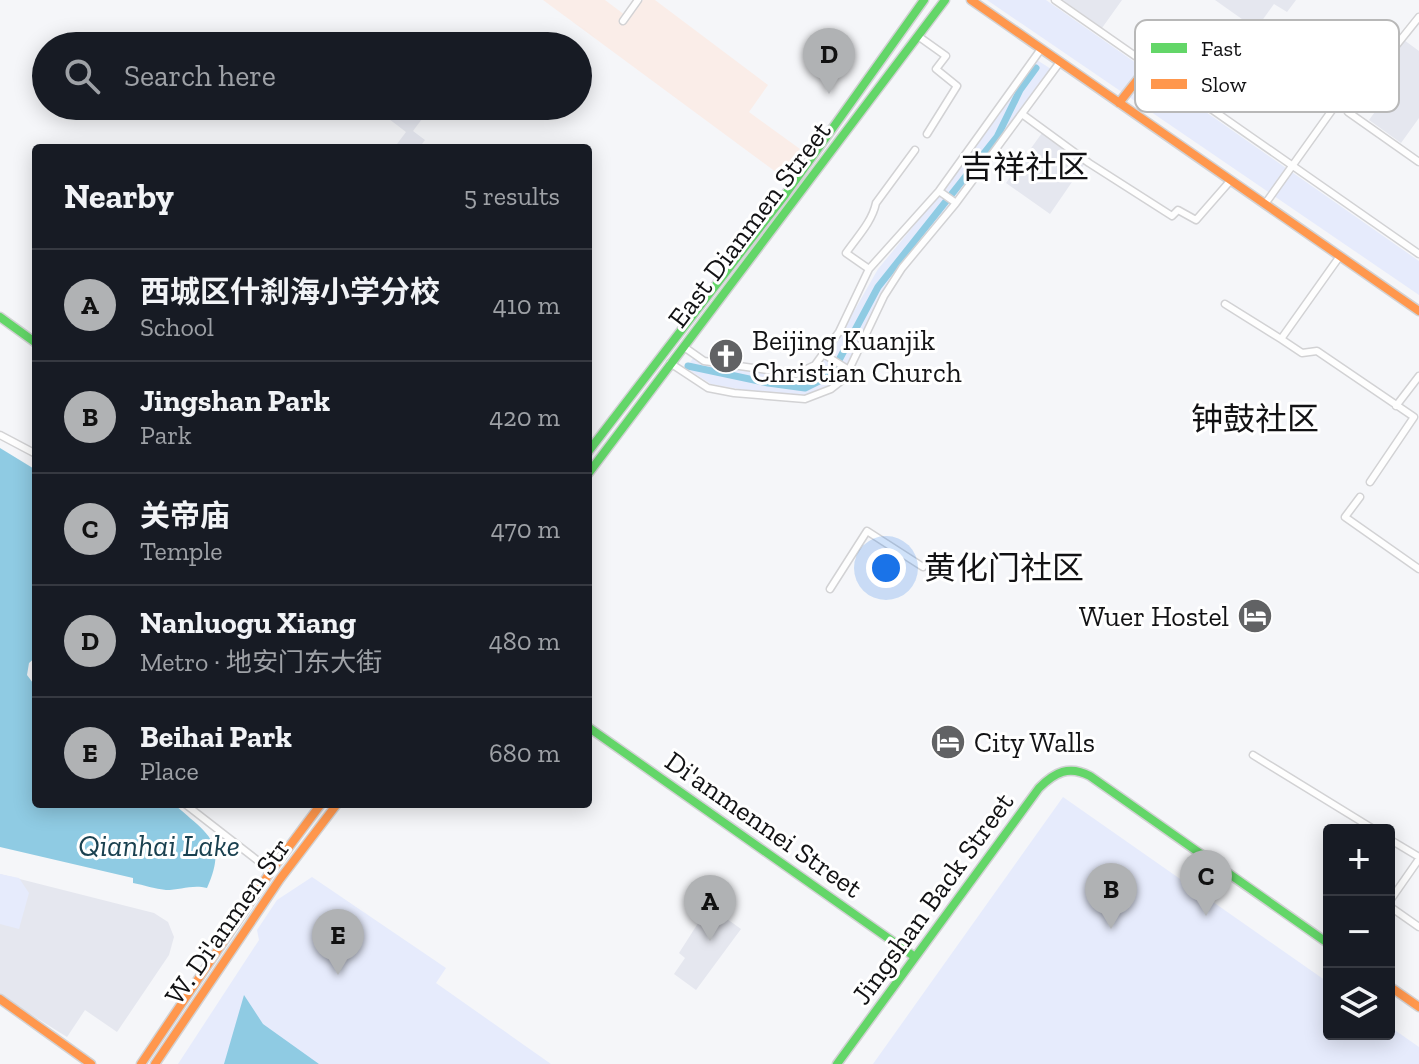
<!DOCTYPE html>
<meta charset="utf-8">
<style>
body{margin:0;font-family:"Zilla Slab","Noto Sans SC",serif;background:#242831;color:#f1f3f6}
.controls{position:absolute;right:24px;bottom:24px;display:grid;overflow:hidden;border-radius:8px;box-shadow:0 4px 20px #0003}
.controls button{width:72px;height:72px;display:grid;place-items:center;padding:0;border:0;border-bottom:2px solid #363941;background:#171b24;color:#f1f3f6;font:40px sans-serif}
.you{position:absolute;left:886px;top:568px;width:28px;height:28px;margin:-20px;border:6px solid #fff;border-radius:50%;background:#1a73e8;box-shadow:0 0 0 12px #1a73e833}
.badge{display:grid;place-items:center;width:52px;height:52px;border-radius:50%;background:#b0b2b4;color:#111;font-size:26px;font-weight:700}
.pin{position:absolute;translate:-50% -66px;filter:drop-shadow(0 2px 4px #0008)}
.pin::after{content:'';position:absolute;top:42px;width:28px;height:24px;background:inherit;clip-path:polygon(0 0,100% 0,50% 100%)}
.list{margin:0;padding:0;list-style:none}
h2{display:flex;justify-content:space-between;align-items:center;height:104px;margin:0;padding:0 32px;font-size:34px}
h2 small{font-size:26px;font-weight:400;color:#9ea1a6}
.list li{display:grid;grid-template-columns:52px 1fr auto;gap:24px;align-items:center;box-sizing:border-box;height:112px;padding:0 32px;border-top:2px solid #363941}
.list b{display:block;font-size:30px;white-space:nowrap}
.list p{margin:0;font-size:26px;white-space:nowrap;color:#9ea1a6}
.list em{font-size:26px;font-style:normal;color:#9ea1a6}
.icon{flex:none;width:44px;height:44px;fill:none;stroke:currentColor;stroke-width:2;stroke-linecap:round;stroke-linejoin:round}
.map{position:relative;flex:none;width:1419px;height:1064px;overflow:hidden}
.search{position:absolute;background:#171b24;box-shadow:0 4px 20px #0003;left:32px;top:32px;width:560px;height:88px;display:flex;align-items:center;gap:20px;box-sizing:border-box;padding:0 28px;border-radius:44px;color:#9ea1a6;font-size:30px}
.panel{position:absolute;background:#171b24;box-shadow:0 4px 20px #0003;left:32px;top:144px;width:560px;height:664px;border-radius:8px}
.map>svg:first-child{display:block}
.commercial{fill:#faede8}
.built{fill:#e5e7ef}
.green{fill:#e6ebfc}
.water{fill:#8fcbe3}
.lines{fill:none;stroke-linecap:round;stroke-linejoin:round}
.canal{stroke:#8fcbe3;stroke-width:7}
.street-casing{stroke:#d2d2d4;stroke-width:9}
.fast-casing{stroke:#d2d2d4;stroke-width:11}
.slow-casing{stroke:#d2d2d4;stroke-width:11}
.street{stroke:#fefefe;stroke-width:6}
.fast{stroke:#63d668;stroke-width:8}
.slow{stroke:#ff974d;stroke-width:8}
.labels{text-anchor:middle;stroke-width:6;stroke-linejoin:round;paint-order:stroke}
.street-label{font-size:28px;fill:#121214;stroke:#fff}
.poi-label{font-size:28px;fill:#121214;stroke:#fff;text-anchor:start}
.water-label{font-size:30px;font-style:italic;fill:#1a4150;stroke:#fff}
.quarter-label{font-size:32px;fill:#121214;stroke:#fff}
.key{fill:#fff;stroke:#b8b8b8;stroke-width:2}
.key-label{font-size:22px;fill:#121214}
</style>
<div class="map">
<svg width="1419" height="1064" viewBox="0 0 1419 1064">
<rect width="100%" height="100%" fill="#f5f6f9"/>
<path class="commercial" d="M543 0H605L629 18 643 0H655L768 85 749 112 800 149 780 175Z"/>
<path class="built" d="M1063 0H1122L1102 28Z
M1215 0H1296L1287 12 1274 4 1256 29Z
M1404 40 1419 51V118L1401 143 1369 120 1394 86 1379 74Z
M399 106H413L425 115 413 131 425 140 419 148H394L406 132 389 119Z
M1042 133 1085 163 1050 214 1006 183Z
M0 874 154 913 168 922 174 937 169 955 117 1032 85 1010 67 1037 0 995Z
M709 906 741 929 696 990 674 974 685 958 679 953Z"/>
<path class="green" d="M987 0H1046L1419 261V295Z
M1037 60 1051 69 949 209 884 290 842 374 828 387 809 397 790 398 711 384 686 368 694 357 701 361 791 376 820 366 833 348 878 269 931 205Z
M1063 797 1329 983V1034H1389V1026L1419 1047V1064H873Z
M0 874 19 878 29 893 19 929 0 924Z
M312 877 446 968 436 983 551 1064H178L259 940 257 930 277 900Z"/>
<path class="water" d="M0 448 36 470V657L29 663 27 675 36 687V804H174C207 834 228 841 207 888 193 884 180 890 166 890 155 889 144 885 133 883V878L0 847Z
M244 995 263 1024 319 1064H224Z"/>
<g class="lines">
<path class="canal" d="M688 366 768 383 805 388 831 375 878 287 997 137 1020 90 1036 68"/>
<g class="street-casing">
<path id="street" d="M1055 0 1419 254
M623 21 638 0
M918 36 946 56 936 69 957 86 927 134
M1362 88 1348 112 1419 162
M1022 114 1089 163 1172 216 1178 210 1196 220 1231 180
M939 191 956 203
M1265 204 1340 99 1362 88 1419 17
M869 269 846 253C857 237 872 222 876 203L915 150
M1225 304 1281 339 1340 256
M1281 339 1302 353 1317 351 1414 417 1370 482
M684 347 704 361 796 374 815 365 839 332 869 269 939 191 1041 49
M825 355 849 370
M670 363 708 388 734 393 805 399 831 389 845 378 884 296 902 268 956 203 1060 62
M1396 406 1419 376
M0 435 36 454
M1360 497 1345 517 1419 569
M830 589 867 531 923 567
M1253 755 1375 830
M185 804 271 871
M1389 839 1419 857
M1389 902 1419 859
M1389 906 1419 927"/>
</g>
<g class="fast-casing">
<path id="fast" d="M0 317 36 343
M588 452 785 195 924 0
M588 474 945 0
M588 727 915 957
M837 1064 1039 788C1055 772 1069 765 1090 776L1329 944"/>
</g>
<g class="slow-casing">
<path id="slow" d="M971 0 1419 311
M1119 103 1149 65
M1389 986 1419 1007
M0 999 91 1064
M141 1064 271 871 321 804
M155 1064 280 879 337 804"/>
</g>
<use href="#street" class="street"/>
<use href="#fast" class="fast"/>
<use href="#slow" class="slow"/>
</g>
<defs>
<g id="church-disc" transform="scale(1.8)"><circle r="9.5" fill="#616264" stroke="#fff"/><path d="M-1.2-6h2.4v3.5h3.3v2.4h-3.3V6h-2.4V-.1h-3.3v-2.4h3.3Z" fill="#fff"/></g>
<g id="hotel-disc" transform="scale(1.8)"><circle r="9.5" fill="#616264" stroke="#fff"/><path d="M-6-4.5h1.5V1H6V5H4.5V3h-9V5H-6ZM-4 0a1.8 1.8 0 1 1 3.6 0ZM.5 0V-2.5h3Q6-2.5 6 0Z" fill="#fff"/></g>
</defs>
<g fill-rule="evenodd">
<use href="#church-disc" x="726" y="356"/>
<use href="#hotel-disc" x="1255" y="616"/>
<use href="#hotel-disc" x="948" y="742"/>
</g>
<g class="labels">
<g class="street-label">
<text transform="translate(749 224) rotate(-53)" y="10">East Dianmen Street</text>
<text transform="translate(764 824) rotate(35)" y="10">Di'anmennei Street</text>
<text transform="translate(932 898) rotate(-54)" y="10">Jingshan Back Street</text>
<text transform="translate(227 921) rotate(-55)" y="10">W. Di'anmen Str</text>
</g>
<g class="poi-label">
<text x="752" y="350">Beijing Kuanjik<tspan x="752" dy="32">Christian Church</tspan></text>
<text x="1229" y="626" text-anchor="end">Wuer Hostel</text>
<text x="974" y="752">City Walls</text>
</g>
<g class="water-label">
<text x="159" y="856">Qianhai Lake</text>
</g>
<g class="quarter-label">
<text x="1025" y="178">吉祥社区</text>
<text x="1255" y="430">钟鼓社区</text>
<text x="1004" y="579">黄化门社区</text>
</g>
</g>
<rect x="1135" y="20" width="264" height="92" rx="12" class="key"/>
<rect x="1151" y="43" width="36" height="10" fill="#63d668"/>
<rect x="1151" y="79" width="36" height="10" fill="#ff974d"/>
<g class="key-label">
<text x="1201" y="56">Fast</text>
<text x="1201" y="92">Slow</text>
</g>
</svg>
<div class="controls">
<button>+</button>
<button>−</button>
<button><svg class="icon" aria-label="layers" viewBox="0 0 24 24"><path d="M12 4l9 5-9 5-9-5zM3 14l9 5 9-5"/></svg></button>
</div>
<div class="you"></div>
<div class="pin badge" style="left:710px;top:941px">A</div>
<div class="pin badge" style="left:1111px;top:929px">B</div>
<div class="pin badge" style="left:1206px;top:916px">C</div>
<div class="pin badge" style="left:829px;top:94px">D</div>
<div class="pin badge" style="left:338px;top:975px">E</div>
<div class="search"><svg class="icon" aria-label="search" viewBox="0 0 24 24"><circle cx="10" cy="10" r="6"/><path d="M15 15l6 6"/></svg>Search here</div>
<section class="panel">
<h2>Nearby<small>5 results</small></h2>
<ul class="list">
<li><span class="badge">A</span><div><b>西城区什刹海小学分校</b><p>School</p></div><em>410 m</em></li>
<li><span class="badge">B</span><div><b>Jingshan Park</b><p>Park</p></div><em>420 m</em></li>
<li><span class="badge">C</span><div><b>关帝庙</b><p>Temple</p></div><em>470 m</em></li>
<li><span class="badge">D</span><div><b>Nanluogu Xiang</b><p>Metro · 地安门东大街</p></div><em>480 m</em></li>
<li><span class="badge">E</span><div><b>Beihai Park</b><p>Place</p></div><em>680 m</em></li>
</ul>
</section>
</div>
